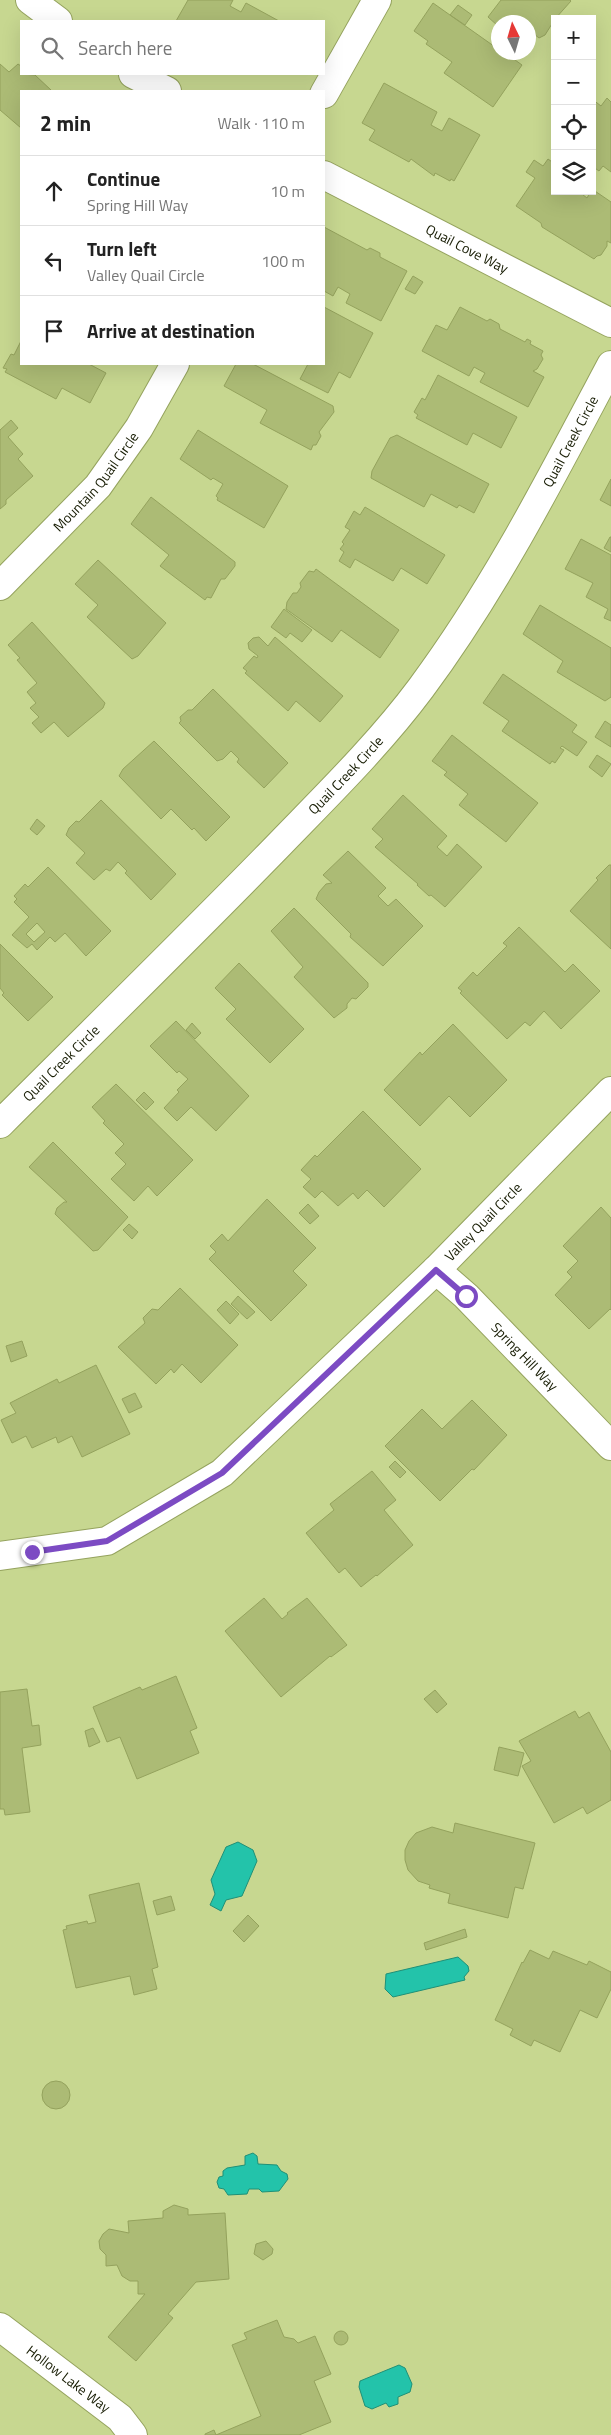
<!DOCTYPE html>
<meta charset="utf-8">
<style>
body{margin:0;font-family:"Titillium Web",sans-serif;background:#f2f2f2;color:#222}
.controls{position:absolute;right:15px;top:15px;display:grid;overflow:hidden;border-radius:0px;box-shadow:0 5px 20px #0002}
.controls button{width:45px;height:45px;display:grid;place-items:center;padding:0;border:0;border-bottom:1px solid #e0e0e0;background:#fff;color:#222;font:25px sans-serif}
.compass{position:absolute;left:491px;top:15px;width:45px;height:45px;border-radius:50%;background:#fff;box-shadow:0 5px 20px #0002;rotate:355deg}
.stop{position:absolute;width:15px;height:15px;margin:-11px;border:4px solid #7c4bc3;border-radius:50%;background:#fff}
.stop.end{background:#7c4bc3;border-color:#fff;box-shadow:0 1px 5px #0008}
.list{margin:0;padding:0;list-style:none}
h2{display:flex;justify-content:space-between;align-items:center;height:65px;margin:0;padding:0 20px;font-size:21px}
h2 small{font-size:16px;font-weight:400;color:#767676}
.list li{display:grid;grid-template-columns:32px 1fr auto;gap:15px;align-items:center;box-sizing:border-box;height:70px;padding:0 20px;border-top:1px solid #e0e0e0}
.list b{display:block;font-size:19px;white-space:nowrap}
.list p{margin:0;font-size:16px;white-space:nowrap;color:#767676}
.list em{font-size:16px;font-style:normal;color:#767676}
.icon{flex:none;width:28px;height:28px;fill:none;stroke:currentColor;stroke-width:2;stroke-linecap:round;stroke-linejoin:round}
.map{position:relative;flex:none;width:611px;height:2435px;overflow:hidden}
.search{position:absolute;background:#fff;box-shadow:0 5px 20px #0002;left:20px;top:20px;width:305px;height:55px;display:flex;align-items:center;gap:12px;box-sizing:border-box;padding:0 18px;border-radius:0px;color:#767676;font-size:19px}
.panel{position:absolute;background:#fff;box-shadow:0 5px 20px #0002;left:20px;top:90px;width:305px;height:275px;border-radius:0px}
.map>svg:first-child{display:block}
.water{fill:#23c3aa;stroke:#1f9077}
.building{fill:#acbb75;stroke:#94a25d;fill-rule:evenodd}
.lines{fill:none;stroke-linecap:round;stroke-linejoin:round}
.minor-casing{stroke:#95a35e;stroke-width:30}
.minor{stroke:#fff;stroke-width:28}
.route{stroke:#7c4bc3;stroke-width:6}
.labels{text-anchor:middle;stroke-width:4;stroke-linejoin:round;paint-order:stroke}
.street-label{font-size:14px;fill:#151a00;stroke:#d4e49c}
</style>
<div class="map">
<svg width="611" height="2435" viewBox="0 0 611 2435">
<rect width="100%" height="100%" fill="#c7d790"/>
<path class="water" d="M238 1842 253 1850 257 1861 242 1896 226 1900 221 1911 210 1905 215 1894 211 1880 226 1847Z
M458 1957 468 1966 469 1971 464 1977 465 1980 393 1997 385 1989 386 1974Z
M253 2153 257 2156 258 2164 277 2165 281 2171 287 2174 288 2179 279 2191 262 2192 259 2189H249L247 2194 228 2195 224 2189 219 2188 217 2182 219 2177 223 2176V2171L227 2168 245 2165V2156Z
M399 2365 405 2368 412 2384 410 2392 398 2397V2404L389 2407 386 2403 372 2409 365 2406 359 2387 360 2381Z"/>
<path class="building" d="M188 0H233L230 6 241 12 246 3 279 21H176Z
M501 0H570L571 1 555 19 545 35 539 38 528 29V22H498V26L488 17Z
M433 3 498 49V52H504L522 65 493 107 444 73 452 62 426 44 428 41 414 31Z
M458 5 472 15 465 25 450 15Z
M0 64 9 72 18 64 21 66V74L35 75 52 91H21V128L0 110Z
M384 83 437 112 431 125 442 131 449 118 480 135 454 181 451 179 450 181 435 173 434 176 411 159 409 162 369 140 375 130 362 123Z
M607 98 611 102V172L603 166 599 171 592 166V99L601 106Z
M548 159 555 164V191H578L587 198 592 189 611 202V243L607 241V246L601 255 597 256 594 259 542 227 541 223 516 206 535 178 526 172 534 160 543 166Z
M324 227 367 250 370 248 380 253V257L407 271 381 321 346 303 350 294 338 287 333 296 324 291Z
M413 276 423 282 415 294 405 289Z
M324 307 373 333 350 378 339 372 328 393 300 379 308 364H324Z
M460 307 487 321 490 319 499 324 500 329 525 342 527 339 531 341 530 344 543 351 541 355 543 359 537 369 533 371 544 377 528 407 480 382 485 373 474 367 469 376 422 351 436 325 447 330Z
M21 341V364H89L106 373 90 403 62 388 56 399 5 372 7 369 3 368 11 354 14 355Z
M236 364H253L333 406 334 412 319 432 321 436 316 445H313L311 450 260 423 267 410 224 386Z
M438 375 517 417 501 448 473 433 467 445 416 418 418 415 414 412 422 398 425 400Z
M11 420 18 428 8 437 23 454 18 459 33 476 6 500V504L0 509V430Z
M198 430 288 486 264 528 217 500 218 498 216 496 223 484 213 478 211 480 180 459Z
M397 435 489 484 474 513 459 505 457 508 431 494 424 507 371 478 372 471 390 438Z
M611 479V506L600 500Z
M151 497 235 562V566L225 579H221L211 598 207 597 205 600 160 566 169 555 131 524Z
M365 507 445 555 427 584 401 568 393 581 355 559 350 568 339 561 344 552 340 549 344 544 342 542 350 530 345 527 354 511 360 515Z
M610 537H611V552L604 548Z
M581 539 611 555V621L604 618 608 609 586 597 593 583 565 569Z
M98 560 166 623 138 656 132 659 87 617 98 605 75 584Z
M316 569 399 630 380 658 341 630 332 642 286 609 287 602 293 593H297L301 587 300 583 309 571 314 572Z
M540 605 611 648V697L605 701 557 672 563 661 523 634Z
M284 609 312 630 302 642 290 633 286 638 271 627Z
M32 622 105 703 103 708 68 737 54 722 41 733 32 723 39 717 30 708 36 703 27 692 37 683 17 660 20 658 8 645Z
M259 637 268 646 275 637 343 696 320 722 296 701 288 711 245 673 247 671 243 668 254 656 257 658 258 656 249 649 248 643 253 638Z
M503 674 577 725 572 732 587 742 577 756 562 746 560 748 564 750 555 763 552 761 550 764 502 731 509 721 483 703Z
M213 689 288 763 264 788 237 762 239 759 231 751 223 759 217 761 179 723 181 721 180 717 188 710H192Z
M605 721 611 725V747L595 737Z
M452 735 538 803 506 842 459 805 468 794 444 775 447 772 432 761Z
M154 741 230 817 206 841 194 828 192 830 171 809 161 819 119 776 123 769Z
M597 755 611 764 602 777 589 767Z
M403 795 447 836 437 847 447 856 457 844 482 867 445 907 431 895 429 896 417 885 418 884 375 847 383 839 372 829Z
M101 800 176 874 151 900 125 873 127 871 118 862 110 871 106 869 94 880 76 863 85 853 66 835 69 828 76 821 79 822Z
M37 819 45 826 37 835 30 829Z
M348 851 386 888 378 896 388 906 396 899 423 926 383 966 350 937 351 934 316 899 319 892 326 884 332 883 323 875Z
M609 865H611V949L570 911 598 880 596 878Z
M48 867 111 931 86 956 65 933 55 942 50 937 37 950 32 944 27 948 12 935 29 917 14 902 17 899 14 896 25 884 28 887ZM37 923 45 932 34 942 26 934Z
M294 908 368 983V987L356 999 352 998 347 1004V1008L334 1018 294 977 303 967 271 931Z
M519 927 565 972 573 964 600 991 561 1029 544 1011 530 1026 525 1022 507 1039 460 993 462 991 458 988 473 972 477 976 507 946 503 943Z
M0 944 53 997 28 1021 2 995 4 993 0 988Z
M239 963 304 1029 270 1063 226 1019 236 1009 215 988Z
M176 1021 249 1096 216 1131 191 1107 177 1121 164 1108 179 1092 177 1090 188 1079 179 1071 177 1073 150 1046Z
M192 1023 201 1033 195 1039 186 1030Z
M453 1024 507 1080 470 1117 449 1096 420 1126 384 1090 420 1052 422 1055Z
M116 1084 193 1160 157 1196 148 1186 134 1201 111 1179 126 1164 115 1153 124 1144 103 1123 105 1121 92 1107Z
M144 1092 154 1102 146 1110 136 1100Z
M363 1111 421 1169 384 1207 367 1190 358 1199 353 1193 338 1206 322 1191 315 1198 303 1187 311 1179 301 1170 315 1155 317 1157Z
M53 1142 128 1217 98 1250 93 1251 55 1214 57 1208 64 1202H67L29 1167Z
M267 1199 316 1248 293 1271 307 1285 271 1321 209 1259 216 1252 210 1246 222 1234 228 1241Z
M308 1204 319 1216 310 1224 299 1213Z
M601 1207 611 1218V1310L610 1309 589 1329 555 1295 572 1277 567 1272 578 1261 563 1246Z
M129 1224 138 1232 132 1239 123 1230Z
M180 1288 238 1345 201 1383 182 1364 174 1373 171 1369 156 1384 118 1347 145 1323 143 1318 152 1309 158 1310Z
M238 1296 255 1312 247 1319 231 1304Z
M226 1301 239 1314 230 1324 217 1310Z
M22 1341 27 1356 11 1362 6 1346Z
M96 1365 130 1434 82 1457 72 1436 58 1443 56 1437 32 1448 26 1436 12 1443 1 1420 16 1413 10 1403 57 1379 59 1383Z
M135 1393 142 1407 129 1413 122 1399Z
M472 1400 507 1435 474 1470 472 1469 440 1501 385 1446 422 1409 442 1429Z
M395 1461 406 1472 400 1478 389 1467Z
M372 1471 396 1500 384 1510 413 1545 377 1576 376 1575 361 1587 345 1568 339 1573 306 1533 334 1510 330 1504Z
M264 1598 282 1619 288 1614 287 1613 307 1598 347 1645 331 1657 330 1656 281 1697 225 1631Z
M176 1676 197 1728 190 1731 199 1753 137 1779 120 1737 107 1742 93 1707 140 1687 142 1690Z
M27 1689 32 1726 39 1725 41 1745 22 1748 30 1812 5 1815 4 1809H0V1692Z
M435 1690 447 1704 437 1713 424 1699Z
M575 1711 579 1718 589 1712 611 1752V1800L587 1814 583 1807 554 1823 522 1766 531 1761 519 1741Z
M93 1728 100 1742 89 1747 85 1731Z
M499 1747 524 1753 518 1776 494 1770Z
M455 1823 535 1843 523 1889 515 1887 508 1918 448 1903 450 1894 429 1888 430 1885 418 1881 408 1870 405 1860V1850L409 1841 416 1833 432 1827 453 1833Z
M139 1883 158 1967 152 1969 157 1989 134 1995 130 1976 76 1988 63 1930 67 1929 66 1926 87 1921 88 1924 96 1922 89 1895Z
M171 1896 175 1910 157 1915 153 1901Z
M248 1915 259 1926 244 1942 233 1931Z
M465 1929 467 1937 426 1950 424 1943Z
M530 1950 549 1959 553 1951 587 1965 589 1961 611 1972V1989L597 2018 580 2010 560 2052 534 2040 531 2046 510 2035 513 2029 495 2020 522 1962 523 1963Z
M42 2095a14 14 0 1 1 28 0a14 14 0 1 1-28 0Z
M174 2205 188 2209V2215L225 2213 229 2279 196 2282 168 2314 173 2318 136 2361 108 2337 145 2294H138V2281H130L122 2276 117 2265 106 2266V2255L100 2249 99 2241 103 2234 109 2229 129 2233 128 2221 163 2218V2211Z
M266 2241 273 2249 272 2254 263 2260 254 2254 256 2244Z
M277 2320 284 2337 294 2339 298 2343 315 2336 331 2374 314 2381 331 2422 299 2435H216L261 2416 232 2345 247 2339 244 2333Z
M334 2338a7 7 0 1 1 14 0a7 7 0 1 1-14 0Z
M214 2430 216 2435H205V2434Z"/>
<g class="lines">
<g class="minor-casing">
<g id="minor">
<path d="M30 0 58 21"/>
<path d="M133 74 167 91"/>
<path d="M324 94 377 0"/>
<path id="s1" d="M324 175 611 323"/>
<path id="s2" d="M0 586 98 486 139 428 175 364"/>
<path id="s3" d="M0 1124C91 1033 182 944 272 852 323 799 377 747 421 688 496 587 552 476 611 365"/>
<path id="s4" d="M436 1270 466 1296 611 1446"/>
<path id="s5" d="M0 1556 107 1541 222 1473 436 1270 611 1091"/>
<path id="s6" d="M0 2327 120 2418 133 2435"/>
</g>
</g>
<use href="#minor" class="minor"/>
</g>
<g class="lines">
<path class="route" d="M32 1552 107 1541 222 1473 436 1270 466 1296"/>
</g>
<g class="labels">
<g class="street-label">
<text dy="5" stroke="none"><textPath href="#s1" startOffset="161">Quail Cove Way</textPath></text>
<text dy="5" stroke="none"><textPath href="#s3" startOffset="895">Quail Creek Circle</textPath></text>
<text dy="5" stroke="none"><textPath href="#s2" startOffset="142">Mountain Quail Circle</textPath></text>
<text dy="5" stroke="none"><textPath href="#s3" startOffset="491">Quail Creek Circle</textPath></text>
<text dy="5" stroke="none"><textPath href="#s3" startOffset="86">Quail Creek Circle</textPath></text>
<text dy="5" stroke="none"><textPath href="#s5" startOffset="604">Valley Quail Circle</textPath></text>
<text dy="5" stroke="none"><textPath href="#s4" startOffset="124">Spring Hill Way</textPath></text>
<text dy="5" stroke="none"><textPath href="#s6" startOffset="86">Hollow Lake Way</textPath></text>
</g>
</g>
</svg>
<div class="controls">
<button>+</button>
<button>−</button>
<button><svg class="icon" aria-label="locate" viewBox="0 0 24 24"><circle cx="12" cy="12" r="6"/><path d="M12 2v4M12 18v4M2 12h4M18 12h4"/></svg></button>
<button><svg class="icon" aria-label="layers" viewBox="0 0 24 24"><path d="M12 4l9 5-9 5-9-5zM3 14l9 5 9-5"/></svg></button>
</div>
<svg class="compass" viewBox="-18 -18 36 36"><path d="M0-13l5 13h-10z" fill="#e53935"/><path d="M0 13l5-13h-10z" fill="#767676"/></svg>
<div class="stop" style="left:466px;top:1296px"></div>
<div class="stop end" style="left:32px;top:1552px"></div>
<div class="search"><svg class="icon" aria-label="search" viewBox="0 0 24 24"><circle cx="10" cy="10" r="6"/><path d="M15 15l6 6"/></svg>Search here</div>
<section class="panel">
<h2>2 min<small>Walk · 110 m</small></h2>
<ul class="list">
<li><svg class="icon" aria-label="ahead" viewBox="0 0 24 24"><path d="M12 20V5M6 11l6-6 6 6"/></svg><div><b>Continue</b><p>Spring Hill Way</p></div><em>10 m</em></li>
<li><svg class="icon" aria-label="left" viewBox="0 0 24 24"><path d="M17 20v-9H6M10 6l-5 5 5 5"/></svg><div><b>Turn left</b><p>Valley Quail Circle</p></div><em>100 m</em></li>
<li><svg class="icon" aria-label="arrive" viewBox="0 0 24 24"><path d="M6 21V4h12l-3 4 3 4H6"/></svg><div><b>Arrive at destination</b></div></li>
</ul>
</section>
</div>
